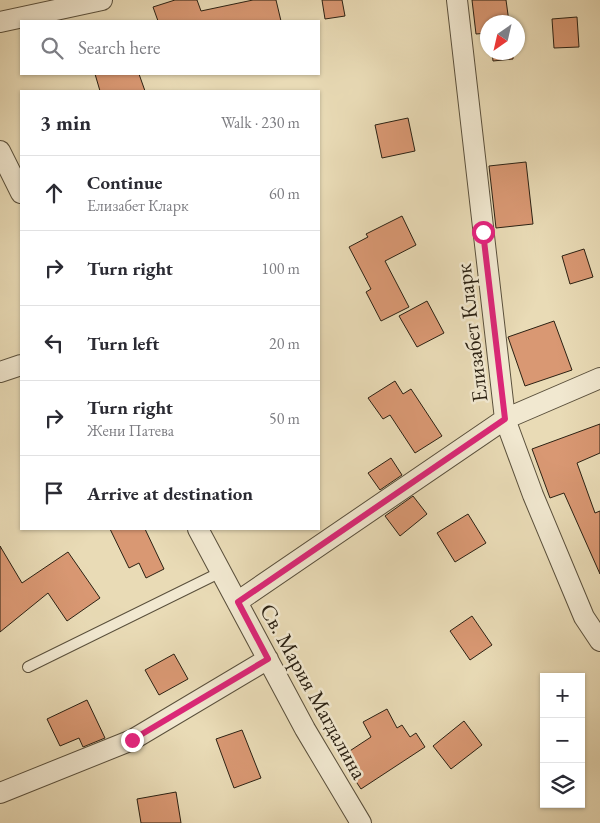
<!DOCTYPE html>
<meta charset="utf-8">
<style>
body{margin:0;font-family:"EB Garamond",serif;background:#f7f7f7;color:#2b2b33}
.controls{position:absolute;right:15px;bottom:15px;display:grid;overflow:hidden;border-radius:0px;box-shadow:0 1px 4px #0004}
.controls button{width:45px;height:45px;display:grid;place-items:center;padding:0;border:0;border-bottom:1px solid #e1e1e2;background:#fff;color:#2b2b33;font:25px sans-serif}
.compass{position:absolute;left:480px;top:15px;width:45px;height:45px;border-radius:50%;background:#fff;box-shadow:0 1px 4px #0004;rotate:214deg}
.stop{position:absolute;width:15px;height:15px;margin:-11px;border:4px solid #db2777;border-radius:50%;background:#fff}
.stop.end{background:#db2777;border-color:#fff;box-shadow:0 1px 5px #0008}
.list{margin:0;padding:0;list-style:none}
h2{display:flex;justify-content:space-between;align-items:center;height:65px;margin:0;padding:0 20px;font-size:21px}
h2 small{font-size:16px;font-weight:400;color:#7c7c81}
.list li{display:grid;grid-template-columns:32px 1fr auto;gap:15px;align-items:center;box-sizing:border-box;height:75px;padding:0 20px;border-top:1px solid #e1e1e2}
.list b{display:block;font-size:19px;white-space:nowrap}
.list p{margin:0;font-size:16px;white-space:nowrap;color:#7c7c81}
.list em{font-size:16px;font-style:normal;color:#7c7c81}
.icon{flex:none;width:28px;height:28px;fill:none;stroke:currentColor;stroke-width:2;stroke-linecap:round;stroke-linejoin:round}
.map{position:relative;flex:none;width:600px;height:823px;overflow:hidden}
.search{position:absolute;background:#fff;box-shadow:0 1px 4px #0004;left:20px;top:20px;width:300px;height:55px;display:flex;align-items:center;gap:12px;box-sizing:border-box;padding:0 18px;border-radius:0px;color:#7c7c81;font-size:19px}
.panel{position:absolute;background:#fff;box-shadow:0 1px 4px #0004;left:20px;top:90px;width:300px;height:440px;border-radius:0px}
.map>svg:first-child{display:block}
.building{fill:#d99873;stroke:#2b2113}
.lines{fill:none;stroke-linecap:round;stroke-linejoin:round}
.lane-casing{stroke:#5a503c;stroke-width:12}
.street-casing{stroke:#5a503c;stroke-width:22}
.lane{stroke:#f1e8d0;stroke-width:10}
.street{stroke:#f1e8d0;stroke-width:20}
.route{stroke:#db2777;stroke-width:6}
.labels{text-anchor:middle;stroke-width:5;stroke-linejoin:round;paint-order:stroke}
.street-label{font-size:22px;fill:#2b2113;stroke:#f1e8d0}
</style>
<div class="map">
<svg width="600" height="823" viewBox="0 0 600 823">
<rect width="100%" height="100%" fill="#e9dbb6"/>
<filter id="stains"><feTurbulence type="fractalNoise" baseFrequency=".004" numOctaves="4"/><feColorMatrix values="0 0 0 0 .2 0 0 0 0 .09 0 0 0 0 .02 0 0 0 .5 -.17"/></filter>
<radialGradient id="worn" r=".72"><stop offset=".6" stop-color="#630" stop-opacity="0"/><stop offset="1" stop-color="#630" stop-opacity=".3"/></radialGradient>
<path class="building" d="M175 0H197L201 11 253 0H276L281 21H158L153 7Z
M322 0H342L345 16 325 19Z
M472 0H506L509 22H488V33L476 34Z
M577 17 579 47 554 48 552 19Z
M492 52H513V59L493 61Z
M95 74H139L145 91H100Z
M408 118 415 151 382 158 375 125Z
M526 162 533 224 496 228 489 166Z
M402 216 416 245 385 261 409 307 381 321 366 292 371 289 349 247 368 237 366 234Z
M584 249 593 277 570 284 562 256Z
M427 301 444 333 417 347 399 316Z
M554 321 572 370 525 386 508 337Z
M395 381 403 394 411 389 442 436 415 453 390 415 383 419 368 398Z
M600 424V453L577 463 595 513 600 511V574L564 493 550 498 532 449Z
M391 458 402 475 380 490 368 473Z
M413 496 427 514 400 536 385 516Z
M468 514 486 543 455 562 437 533Z
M110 529H145L164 569 146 578 139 563 129 568Z
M0 546 22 583 68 552 100 598 67 621 48 593 0 632Z
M472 616 492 645 470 660 450 631Z
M174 654 188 679 159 695 145 670Z
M87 700 105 738 83 747 79 738 60 746 47 719Z
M387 709 397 728 402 725 410 737 416 733 425 747 361 789 351 774 353 773 342 756 371 737 363 722Z
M464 721 482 745 451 769 433 746Z
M242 730 261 778 234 788 216 739Z
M176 792 181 823H141L137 799Z"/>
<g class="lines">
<g class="lane-casing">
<path id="lane" d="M28 667 221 572"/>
</g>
<g class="street-casing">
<path id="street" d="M457 0 505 419 533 495 584 617 600 641
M0 22 102 0
M0 151 21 193
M0 372 21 365
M198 529 305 729 361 823
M237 602 505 419 600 378
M0 793 132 740 268 659"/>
</g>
<use href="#lane" class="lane"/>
<use href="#street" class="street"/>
</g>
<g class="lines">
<path class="route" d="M132 740 268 659 238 602 505 419 483 232"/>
</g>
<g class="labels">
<g class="street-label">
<text transform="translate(471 333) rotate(-97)" y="8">Елизабет Кларк</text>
<text transform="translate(314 691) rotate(61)" y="8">Св. Мария Магдалина</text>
</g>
</g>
<rect width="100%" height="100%" filter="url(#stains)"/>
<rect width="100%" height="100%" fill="url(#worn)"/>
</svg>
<div class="controls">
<button>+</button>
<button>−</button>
<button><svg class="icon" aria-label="layers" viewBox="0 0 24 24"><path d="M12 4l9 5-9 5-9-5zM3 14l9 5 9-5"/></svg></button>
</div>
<svg class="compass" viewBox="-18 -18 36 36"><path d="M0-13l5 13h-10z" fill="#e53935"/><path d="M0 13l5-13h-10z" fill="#7c7c81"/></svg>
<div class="stop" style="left:483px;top:232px"></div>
<div class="stop end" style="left:132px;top:740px"></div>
<div class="search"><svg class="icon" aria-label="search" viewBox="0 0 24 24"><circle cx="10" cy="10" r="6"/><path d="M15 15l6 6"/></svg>Search here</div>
<section class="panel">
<h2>3 min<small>Walk · 230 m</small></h2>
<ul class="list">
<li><svg class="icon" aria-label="ahead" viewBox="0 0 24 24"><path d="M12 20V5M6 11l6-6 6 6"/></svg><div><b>Continue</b><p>Елизабет Кларк</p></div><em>60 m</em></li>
<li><svg class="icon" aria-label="right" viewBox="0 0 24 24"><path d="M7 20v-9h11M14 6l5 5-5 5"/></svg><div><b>Turn right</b></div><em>100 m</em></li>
<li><svg class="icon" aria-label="left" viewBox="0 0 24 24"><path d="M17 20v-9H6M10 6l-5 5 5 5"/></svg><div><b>Turn left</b></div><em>20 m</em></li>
<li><svg class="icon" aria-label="right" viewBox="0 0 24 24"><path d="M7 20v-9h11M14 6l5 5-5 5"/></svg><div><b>Turn right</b><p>Жени Патева</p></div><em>50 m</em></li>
<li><svg class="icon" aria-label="arrive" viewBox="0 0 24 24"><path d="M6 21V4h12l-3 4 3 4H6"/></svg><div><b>Arrive at destination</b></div></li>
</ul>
</section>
</div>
